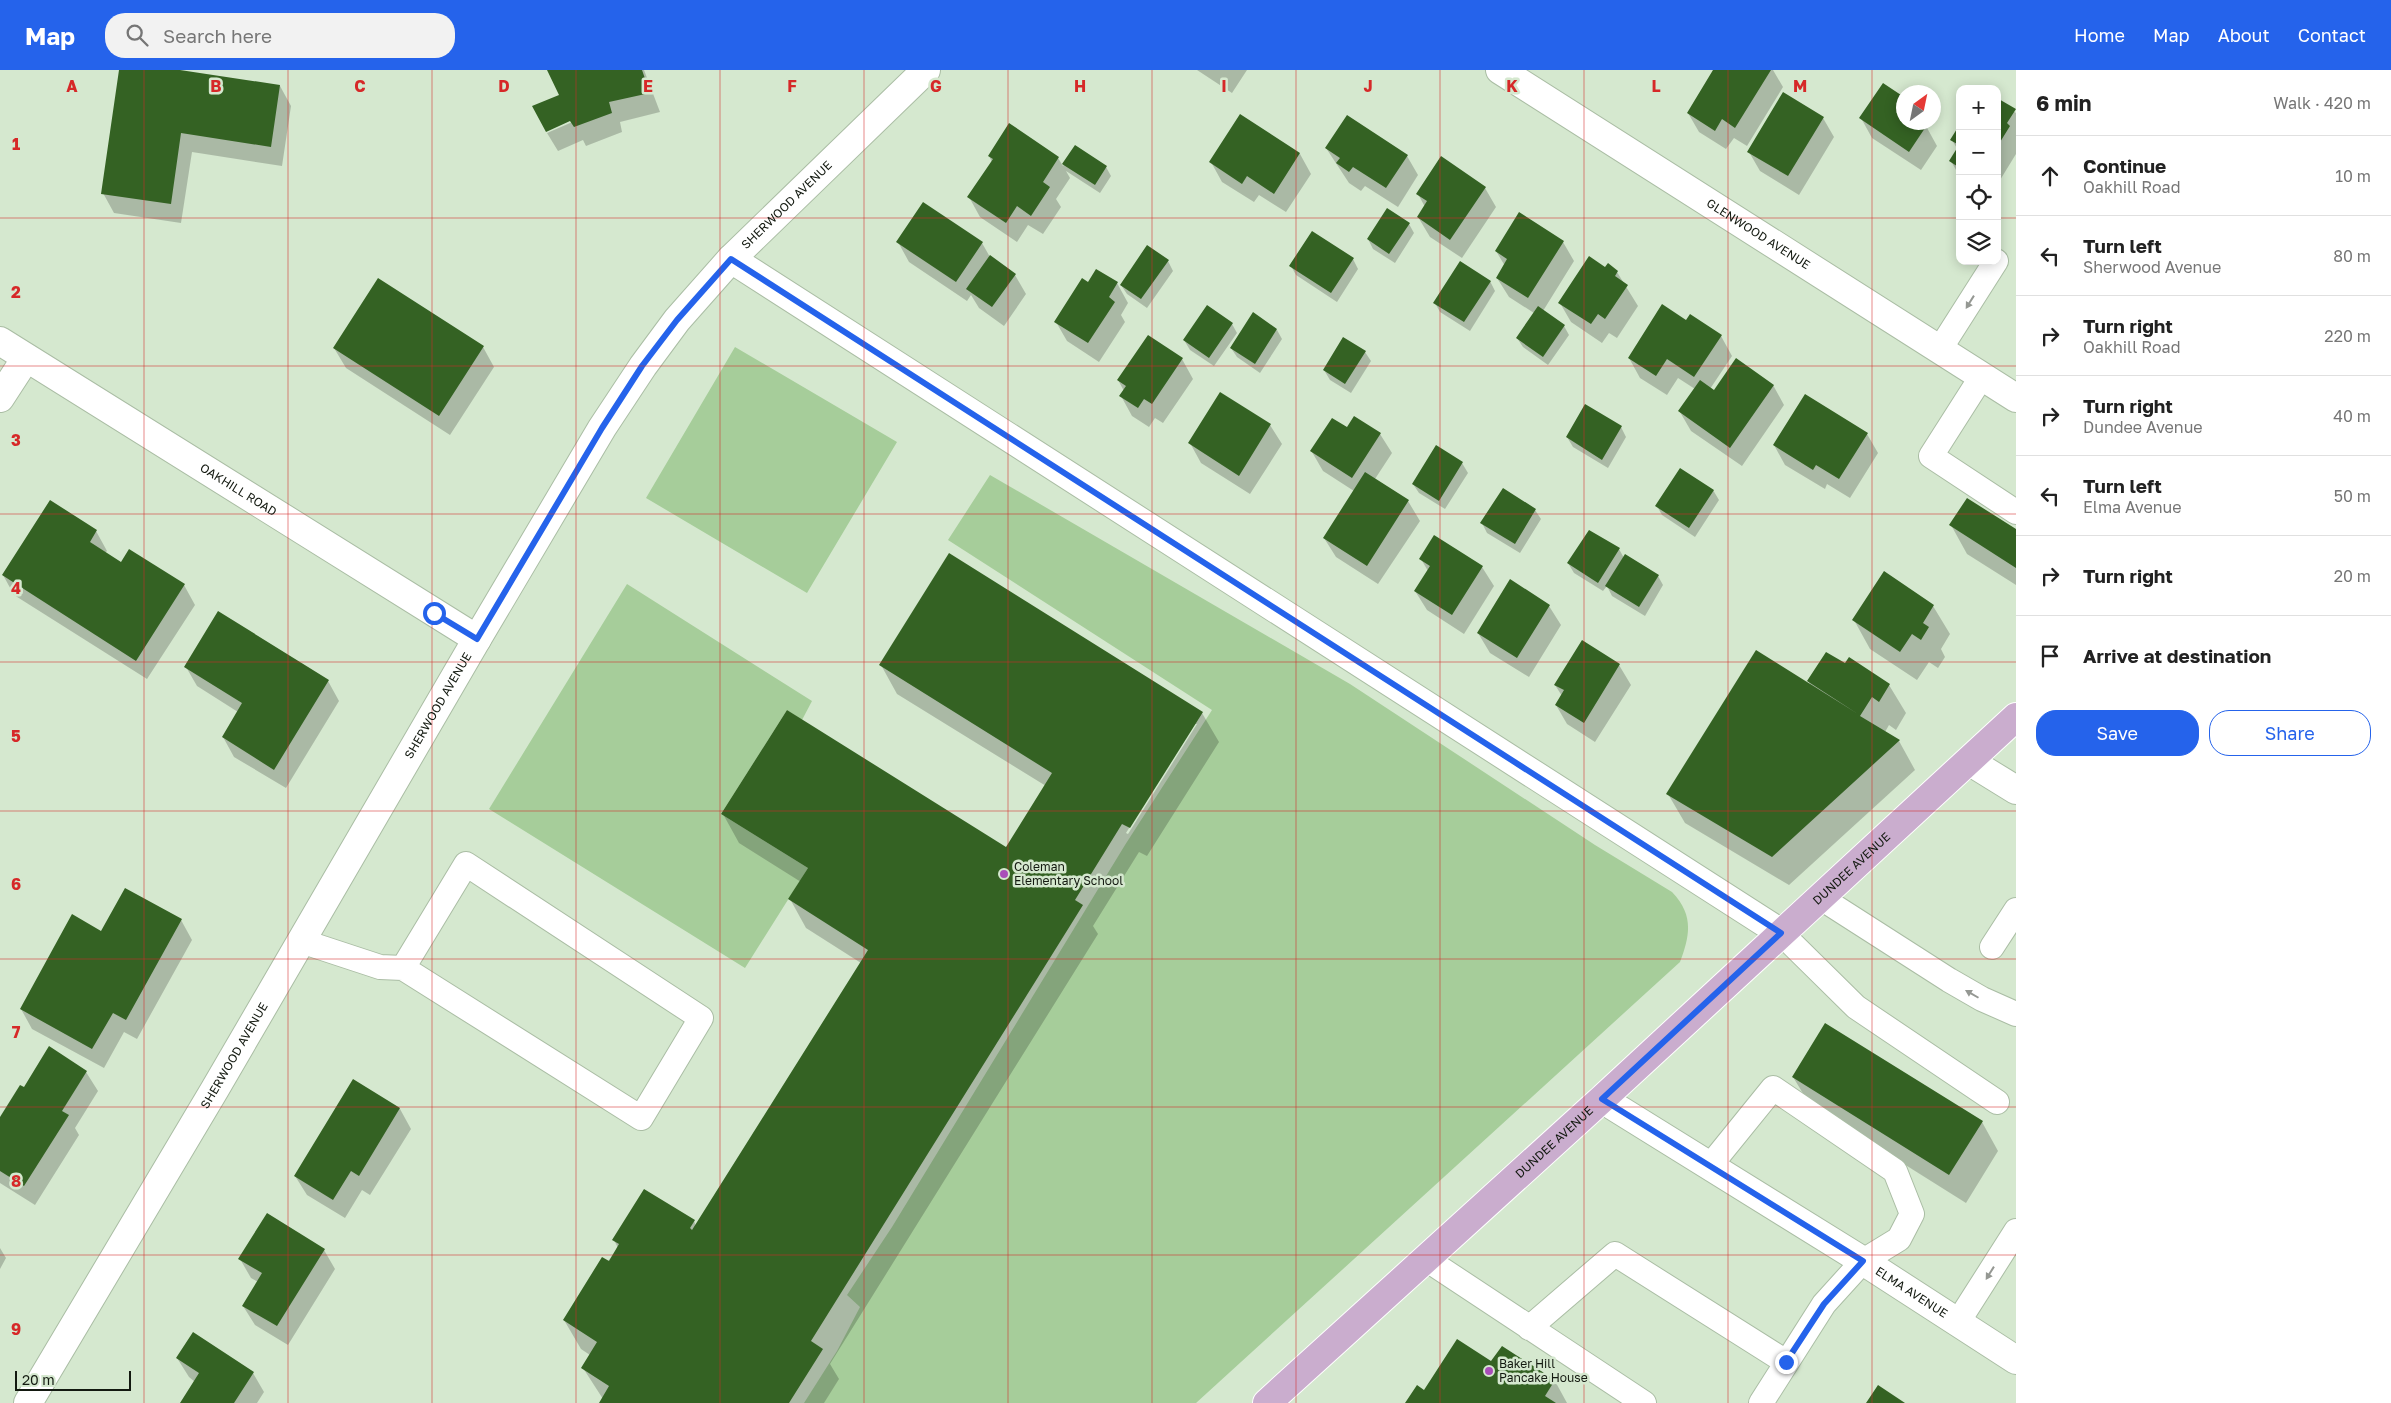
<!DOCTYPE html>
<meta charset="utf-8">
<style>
body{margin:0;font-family:"Golos Text",sans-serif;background:#f2f2f2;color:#222}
.controls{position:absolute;right:15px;top:15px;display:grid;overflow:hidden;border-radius:10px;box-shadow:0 2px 12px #0003}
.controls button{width:45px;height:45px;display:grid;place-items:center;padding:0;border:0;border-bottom:1px solid #e0e0e0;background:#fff;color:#222;font:25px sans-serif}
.compass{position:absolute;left:1896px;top:15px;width:45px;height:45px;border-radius:50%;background:#fff;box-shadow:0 2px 12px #0003;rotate:33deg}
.scale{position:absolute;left:15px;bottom:12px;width:116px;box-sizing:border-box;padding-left:5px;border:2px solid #131910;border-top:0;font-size:14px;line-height:18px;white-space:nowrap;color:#131910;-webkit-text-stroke:4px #d5e8cf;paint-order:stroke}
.stop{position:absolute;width:15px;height:15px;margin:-11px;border:4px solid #2563eb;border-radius:50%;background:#fff}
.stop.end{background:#2563eb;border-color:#fff;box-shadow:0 1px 5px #0008}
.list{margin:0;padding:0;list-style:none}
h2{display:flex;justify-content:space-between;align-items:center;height:65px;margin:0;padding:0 20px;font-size:21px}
h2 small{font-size:16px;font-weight:400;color:#767676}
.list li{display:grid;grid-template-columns:32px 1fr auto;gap:15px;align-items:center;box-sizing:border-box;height:80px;padding:0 20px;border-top:1px solid #e0e0e0}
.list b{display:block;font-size:19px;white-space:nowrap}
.list p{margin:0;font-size:16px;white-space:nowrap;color:#767676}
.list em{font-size:16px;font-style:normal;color:#767676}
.actions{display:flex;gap:10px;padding:15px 20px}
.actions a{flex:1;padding:11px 0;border:1px solid #2563eb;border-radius:20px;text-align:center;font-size:18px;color:#2563eb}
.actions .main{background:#2563eb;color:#fff}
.icon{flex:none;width:28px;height:28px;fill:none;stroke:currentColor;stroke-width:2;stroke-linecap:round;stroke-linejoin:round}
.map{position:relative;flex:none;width:2016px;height:1333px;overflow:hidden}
header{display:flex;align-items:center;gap:30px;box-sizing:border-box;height:70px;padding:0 25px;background:#2563eb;color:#fff}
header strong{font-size:24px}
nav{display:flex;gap:28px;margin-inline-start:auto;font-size:18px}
.search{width:350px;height:45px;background:#f2f2f2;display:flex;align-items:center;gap:12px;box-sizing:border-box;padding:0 18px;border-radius:20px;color:#767676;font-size:19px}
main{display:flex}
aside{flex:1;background:#fff}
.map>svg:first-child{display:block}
.green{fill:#a6cd9a}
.shadow{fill:#0003;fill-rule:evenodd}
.building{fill:#346223}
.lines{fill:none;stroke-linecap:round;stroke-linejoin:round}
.service-casing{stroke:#aabda4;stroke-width:26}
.minor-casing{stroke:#aabda4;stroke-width:30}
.primary-casing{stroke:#fff;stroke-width:30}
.service{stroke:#fff;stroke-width:24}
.minor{stroke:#fff;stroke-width:28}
.primary{stroke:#caadce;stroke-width:28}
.oneway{fill:#959893}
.route{stroke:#2563eb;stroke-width:6}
.grid{fill:none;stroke:#d62828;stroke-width:1;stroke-opacity:0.55}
.poi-dot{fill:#a94eb9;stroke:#d5e8cf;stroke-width:2}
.labels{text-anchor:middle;stroke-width:5;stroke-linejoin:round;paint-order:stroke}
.street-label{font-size:12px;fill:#131910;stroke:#d5e8cf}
.poi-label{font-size:12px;fill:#131910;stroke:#d5e8cf;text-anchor:start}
.grid-label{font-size:16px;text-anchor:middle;font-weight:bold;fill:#d62828;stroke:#d5e8cf;stroke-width:5;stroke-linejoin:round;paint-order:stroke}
</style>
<header>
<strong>Map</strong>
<div class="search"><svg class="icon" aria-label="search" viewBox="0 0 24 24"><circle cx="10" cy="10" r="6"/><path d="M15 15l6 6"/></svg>Search here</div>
<nav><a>Home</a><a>Map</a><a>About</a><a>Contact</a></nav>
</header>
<main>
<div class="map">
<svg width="2016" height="1333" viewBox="0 0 2016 1333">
<rect width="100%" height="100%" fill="#d5e8cf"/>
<path class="green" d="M735 277 897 372 807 523 646 428Z
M990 405 1350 614 1595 775 1672 822C1694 845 1690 865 1680 892L1196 1333H804L837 1281 860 1237 847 1225 892 1157 1125 775 1212 640 948 470Z
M627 514 812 631 802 650 787 640 721 744 808 798 745 898 489 739Z"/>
<path class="shadow" d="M120 0H172L280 16 291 36 282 96 192 82 181 153 114 143 103 123Z
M548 0H644L660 42 620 52 622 62 586 76 583 70 558 81 547 63 577 50 560 25Z
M1197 0H1247L1232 23Z
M1714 0H1773L1783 17 1747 76 1734 68 1726 79 1699 62 1688 43Z
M1883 15 1904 29V52L1926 56 1937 76 1921 100 1872 68 1861 48Z
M1997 29 2016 43V84L1997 115Z
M1241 46 1300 84 1311 104 1286 142 1259 125 1254 132 1222 112 1211 92Z
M1823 48 1834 67 1799 125 1760 101 1749 82Z
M1009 55 1058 88 1063 96 1076 76 1106 97 1111 106 1100 123 1066 101 1070 108 1056 129 1061 137 1043 164 1028 155 1017 172 980 147 969 127 992 92 989 86Z
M1960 56V107L1951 91 1958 80 1952 70Z
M1326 78 1407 86 1418 105 1398 137 1365 116 1361 121 1349 113Z
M1485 118 1496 137 1462 188 1430 167 1418 147 1425 137 1418 124Z
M1409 154 1414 163 1395 193 1373 179 1368 169Z
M898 172 982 173 990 187 1015 205 1026 224 1004 256 979 238 971 225 967 231 909 192Z
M1563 172 1574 191 1543 241 1564 256 1569 265 1548 295 1523 277 1517 268 1534 243 1509 227 1497 208 1505 196 1496 181Z
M1353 189 1358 199 1337 232 1296 205 1291 196Z
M1168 191 1173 201 1147 238 1127 224 1121 215Z
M1605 199 1617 202 1638 236 1617 268 1609 263 1602 273 1571 252 1560 233Z
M1490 211 1495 221 1470 261 1440 242 1435 233Z
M1088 213H1117L1128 233 1121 245 1125 252 1099 292 1067 271 1056 252Z
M1232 254 1237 263 1214 296 1190 280 1184 270Z
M1277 260 1282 269 1260 303 1237 287 1231 278Z
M1721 266 1732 286 1710 319 1714 322 1773 315 1784 335 1742 396 1691 361 1680 342 1695 319 1678 308 1667 325 1640 308 1629 288Z
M483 277 494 297 450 365 346 298 334 278Z
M1365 282 1371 291 1351 323 1330 310 1324 300Z
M1182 289 1193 309 1163 353 1155 348 1149 357 1132 346 1121 326 1124 321 1118 310Z
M1355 347 1380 364 1392 383 1375 409 1408 431 1420 451 1378 514 1336 487 1324 468 1354 421 1323 401 1312 382 1347 359Z
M1270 355 1282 374 1250 424 1201 393 1190 373Z
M1621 357 1626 367 1608 398 1573 377 1567 367Z
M1867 364 1878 383 1850 428 1827 414 1825 419 1785 395 1774 375Z
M1462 393 1468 403 1445 439 1419 423 1413 414Z
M1713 420 1719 430 1695 467 1662 445 1657 436Z
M1535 440 1541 449 1520 483 1487 463 1482 453Z
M1951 455 2016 460V515L1967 484Z
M96 461 107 481 105 483 121 494 184 515 195 535 147 609 14 525 3 505Z
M1619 479 1624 488 1658 506 1663 515 1645 546 1612 526 1607 516 1603 521 1574 503 1568 493Z
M1421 489 1482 497 1494 516 1464 564 1427 540 1415 521 1428 501Z
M1549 536 1561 555 1529 607 1490 583 1478 563Z
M1933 536 1950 564 1941 579 1945 587 1938 598 1929 592 1917 610 1870 579 1854 550Z
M1582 572 1619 595 1631 615 1595 672 1567 654 1556 635 1562 626 1555 615Z
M881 595 1202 643 1219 672 1147 786 1139 782 1093 856 1098 864 830 1294 839 1309 824 1333H600L603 1329 583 1298 590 1285 581 1279 564 1250 618 1178 614 1170 694 1151 696 1156 861 893 806 858 790 829 801 812 739 773 723 744 1006 779 1046 716 897 624ZM1194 654H1197L1128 764 1126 763Z
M1845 595 1889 615 1906 643 1896 660 1889 655 1885 662 1899 671 1915 700 1789 815 1685 753 1668 724 1812 617 1808 611Z
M186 597 328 611 339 631 286 718 234 687 223 667 238 642 197 616Z
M181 850 192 870 137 969 124 962 104 998 32 959 21 939 102 863Z
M86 1002 98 1021 75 1058 79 1065 35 1135 0 1113V1048L24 1019Z
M1793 1007 1982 1052 1998 1081 1966 1133 1810 1035Z
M354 1011 400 1039 411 1059 370 1125 362 1120 345 1148 307 1125 295 1106Z
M0 1178 6 1188 0 1199Z
M324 1180 335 1199 288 1275 255 1255 243 1236 258 1212 251 1208 240 1189Z
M1502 1277 1555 1311 1567 1333H1407L1425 1322 1492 1293Z
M177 1288 253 1303 264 1322 257 1333H181L195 1312 189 1307Z"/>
<path class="building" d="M119 0H180L280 15 271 77 181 63 171 134 101 124Z
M547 0H642L650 23 609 32 612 43 574 57 570 51 546 62 532 36 559 25Z
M1713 0H1771L1735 58 1722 49 1715 61 1687 43Z
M1883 13 1904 27 1899 37 1904 40V52H1923L1927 55 1909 82 1859 48Z
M1783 22 1824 47 1788 106 1747 82Z
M1997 28 2016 39 2007 53 2010 56 1997 77Z
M1240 44 1300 83 1274 124 1247 106 1242 114 1209 92Z
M1347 45 1408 85 1386 118 1353 97 1349 102 1336 93 1340 88 1325 78Z
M1009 53 1059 87 1043 112 1050 117 1031 146 1017 136 1006 153 967 127 993 89 988 86Z
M1960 54V98L1949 91 1959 75 1950 70Z
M1075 75 1107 96 1095 115 1062 94Z
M1441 86 1486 117 1450 170 1417 147 1427 131 1416 124Z
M923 132 983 172 956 212 896 172Z
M1387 138 1410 153 1389 184 1367 169Z
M1519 142 1564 171 1528 228 1496 208 1507 189 1495 181Z
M1312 161 1354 188 1331 223 1289 196Z
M1147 175 1169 190 1141 229 1120 215Z
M990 185 1016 204 992 237 966 219Z
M1589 186 1605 197 1608 193 1618 201 1615 206 1628 215 1605 249 1598 244 1591 254 1558 233Z
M1460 191 1491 211 1464 252 1433 233Z
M1096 199 1118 212 1109 227 1115 232 1088 273 1054 252 1082 208 1088 212Z
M378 208 484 276 439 346 333 278Z
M1662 234 1686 250 1690 244 1722 265 1694 307 1667 289 1656 306 1628 288Z
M1207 235 1233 253 1209 288 1183 270Z
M1538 236 1565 255 1543 287 1516 268Z
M1253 242 1277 259 1255 294 1230 278Z
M1148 265 1183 288 1152 334 1144 329 1138 338 1119 326 1126 316 1117 310Z
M1343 267 1366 281 1345 314 1323 300Z
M1736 288 1774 315 1730 378 1678 341 1700 310 1714 320Z
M1220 322 1271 354 1239 406 1188 373Z
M1805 324 1868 363 1839 409 1816 395 1813 400 1773 375Z
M1585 334 1622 356 1602 390 1566 367Z
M1354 346 1381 363 1352 408 1310 381 1332 348 1347 357Z
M1436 375 1463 392 1439 431 1412 414Z
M1680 398 1714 420 1689 458 1655 436Z
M1365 402 1409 430 1367 496 1323 468Z
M1503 418 1536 439 1515 474 1480 453Z
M1967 428 2016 459V498L1949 455Z
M50 430 97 460 90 472 121 492 129 479 185 514 136 591 2 505Z
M1589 460 1620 478 1598 513 1567 493Z
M1434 465 1483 496 1452 545 1414 521 1430 496 1419 489Z
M949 483 1203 642 1130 758 1122 754 1075 830 1083 835 811 1271 823 1279 789 1333H599L609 1316 581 1298 597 1272 563 1250 602 1187 609 1191 619 1174 612 1170 644 1119 695 1150 690 1158 692 1160 868 880 788 829 808 798 721 744 787 640 1006 777 1052 703 879 595Z
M1625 484 1659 505 1639 537 1605 516Z
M1884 501 1934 535 1923 553 1929 557 1921 570 1912 564 1900 582 1852 550Z
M1510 509 1550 535 1517 588 1477 563Z
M218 541 329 610 274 700 222 667 242 633 184 597Z
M1582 570 1620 594 1584 653 1555 635 1564 620 1554 615Z
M1756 580 1858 644 1807 611 1826 582 1845 593 1849 587 1890 614 1879 632 1872 627 1860 646 1900 670 1772 787 1666 724Z
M125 818 182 849 126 950 113 943 92 979 20 939 72 844 101 861Z
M1825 953 1983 1051 1949 1105 1792 1007Z
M49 976 87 1001 62 1041 69 1045 24 1116 0 1101V1047L20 1015 24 1017Z
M353 1009 400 1038 359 1106 351 1101 333 1130 294 1106Z
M267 1143 325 1179 277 1256 242 1236 262 1203 238 1189Z
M193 1262 254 1302 234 1333H180L199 1303 176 1288Z
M1457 1269 1491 1291 1502 1276 1555 1310 1545 1326 1556 1333H1405L1417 1315 1424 1320Z
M1878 1315 1905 1333H1866Z"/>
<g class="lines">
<g class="service-casing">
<path id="service" d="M1940 279 1996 191
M1982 306 1931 386 2016 442
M1821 828 1949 910 1982 929 2016 944
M1781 863 1856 937 1997 1032
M301 871 380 897 403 898 641 1048 701 948 466 794 403 898
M1992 877 2016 840
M1709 1097 1773 1018 1895 1101 1912 1144 1899 1169 1863 1191 1824 1234 1761 1333
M1426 1189 1644 1333
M1958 1252 2016 1161
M1529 1258 1615 1184 1786 1292"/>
</g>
<g class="minor-casing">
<g id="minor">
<path id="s1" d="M1500 0 2016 328"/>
<path d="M731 189 1781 863"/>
<path id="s2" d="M0 271 477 569"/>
<path d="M0 328 26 288"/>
<path d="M1969 691 2016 720"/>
<path id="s3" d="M1602 1029 1863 1191 2016 1290"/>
<path id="s4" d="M28 1333 215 1019 477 569 602 358 643 296 677 250 731 189 926 0"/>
</g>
</g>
<g class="primary-casing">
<g id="primary">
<path id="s5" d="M1267 1333 1602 1029 2016 647"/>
</g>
</g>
<use href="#service" class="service"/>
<use href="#minor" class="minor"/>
<use href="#primary" class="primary"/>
</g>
<defs><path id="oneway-solid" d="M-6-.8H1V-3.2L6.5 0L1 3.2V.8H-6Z" transform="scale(1.25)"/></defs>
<g class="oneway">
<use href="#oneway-solid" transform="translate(1970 232) rotate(122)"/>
<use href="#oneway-solid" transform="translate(1972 924) rotate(-150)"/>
<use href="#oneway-solid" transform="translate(1990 1203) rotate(122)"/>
</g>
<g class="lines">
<path class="route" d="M434 543 477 569 602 358 642 296 677 250 731 189 1781 863 1602 1029 1863 1191 1824 1234 1786 1292"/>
</g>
<path class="grid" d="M144 0V1333M288 0V1333M432 0V1333M576 0V1333M720 0V1333M864 0V1333M1008 0V1333M1152 0V1333M1296 0V1333M1440 0V1333M1584 0V1333M1728 0V1333M1872 0V1333M0 148H1960M1997 148H2016M0 296H2016M0 444H2016M0 592H2016M0 741H2016M0 889H2016M0 1037H2016M0 1185H2016"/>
<g class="poi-dot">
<circle cx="1004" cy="804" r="5"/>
<circle cx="1489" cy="1301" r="5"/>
</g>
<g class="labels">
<g class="street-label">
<text dy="4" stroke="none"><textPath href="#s4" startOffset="1422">SHERWOOD AVENUE</textPath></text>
<text dy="4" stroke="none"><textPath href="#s1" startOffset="306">GLENWOOD AVENUE</textPath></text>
<text dy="4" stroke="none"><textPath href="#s2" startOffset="281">OAKHILL ROAD</textPath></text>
<text dy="4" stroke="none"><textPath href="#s4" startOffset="809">SHERWOOD AVENUE</textPath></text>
<text dy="4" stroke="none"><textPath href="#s5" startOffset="792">DUNDEE AVENUE</textPath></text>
<text dy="4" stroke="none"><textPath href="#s4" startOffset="404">SHERWOOD AVENUE</textPath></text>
<text dy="4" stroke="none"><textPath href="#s5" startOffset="388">DUNDEE AVENUE</textPath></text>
<text dy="4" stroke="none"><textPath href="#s3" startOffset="365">ELMA AVENUE</textPath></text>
</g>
<g class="poi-label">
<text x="1014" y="801">Coleman<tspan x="1014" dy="14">Elementary School</tspan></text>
<text x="1499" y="1298">Baker Hill<tspan x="1499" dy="14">Pancake House</tspan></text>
</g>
</g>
<g class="grid-label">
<text x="72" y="22">A</text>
<text x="216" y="22">B</text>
<text x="360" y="22">C</text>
<text x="504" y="22">D</text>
<text x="648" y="22">E</text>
<text x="792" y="22">F</text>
<text x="936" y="22">G</text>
<text x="1080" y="22">H</text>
<text x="1224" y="22">I</text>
<text x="1368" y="22">J</text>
<text x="1512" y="22">K</text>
<text x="1656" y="22">L</text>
<text x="1800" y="22">M</text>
<text x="16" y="80">1</text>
<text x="16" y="228">2</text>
<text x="16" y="376">3</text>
<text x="16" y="524">4</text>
<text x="16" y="672">5</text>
<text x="16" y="820">6</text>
<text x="16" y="968">7</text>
<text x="16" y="1117">8</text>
<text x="16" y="1265">9</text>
</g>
</svg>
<div class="controls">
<button>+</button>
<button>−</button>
<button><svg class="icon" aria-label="locate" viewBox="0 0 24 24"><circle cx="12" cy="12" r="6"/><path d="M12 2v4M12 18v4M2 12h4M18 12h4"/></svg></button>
<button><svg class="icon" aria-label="layers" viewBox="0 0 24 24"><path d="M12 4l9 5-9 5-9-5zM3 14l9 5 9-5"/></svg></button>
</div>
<svg class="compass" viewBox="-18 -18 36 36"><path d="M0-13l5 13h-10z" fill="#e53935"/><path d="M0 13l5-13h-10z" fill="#767676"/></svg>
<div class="scale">20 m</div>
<div class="stop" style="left:434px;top:543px"></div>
<div class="stop end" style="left:1786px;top:1292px"></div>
</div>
<aside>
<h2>6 min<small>Walk · 420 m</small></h2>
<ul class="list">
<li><svg class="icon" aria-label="ahead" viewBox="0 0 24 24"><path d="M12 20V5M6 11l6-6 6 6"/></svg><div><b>Continue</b><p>Oakhill Road</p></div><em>10 m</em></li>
<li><svg class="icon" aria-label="left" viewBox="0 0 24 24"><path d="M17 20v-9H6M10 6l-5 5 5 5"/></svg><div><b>Turn left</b><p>Sherwood Avenue</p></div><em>80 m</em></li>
<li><svg class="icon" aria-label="right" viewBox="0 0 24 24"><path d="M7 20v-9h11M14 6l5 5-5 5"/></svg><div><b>Turn right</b><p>Oakhill Road</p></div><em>220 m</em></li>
<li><svg class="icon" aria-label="right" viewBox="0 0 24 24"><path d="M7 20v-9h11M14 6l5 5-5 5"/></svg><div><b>Turn right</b><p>Dundee Avenue</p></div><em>40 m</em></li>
<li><svg class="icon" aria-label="left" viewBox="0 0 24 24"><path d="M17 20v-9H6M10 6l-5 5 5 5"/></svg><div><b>Turn left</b><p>Elma Avenue</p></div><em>50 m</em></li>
<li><svg class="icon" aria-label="right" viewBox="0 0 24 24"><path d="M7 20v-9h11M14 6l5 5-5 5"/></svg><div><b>Turn right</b></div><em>20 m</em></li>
<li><svg class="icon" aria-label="arrive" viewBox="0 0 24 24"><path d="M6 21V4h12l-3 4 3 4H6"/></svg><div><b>Arrive at destination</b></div></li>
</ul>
<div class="actions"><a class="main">Save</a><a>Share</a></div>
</aside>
</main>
